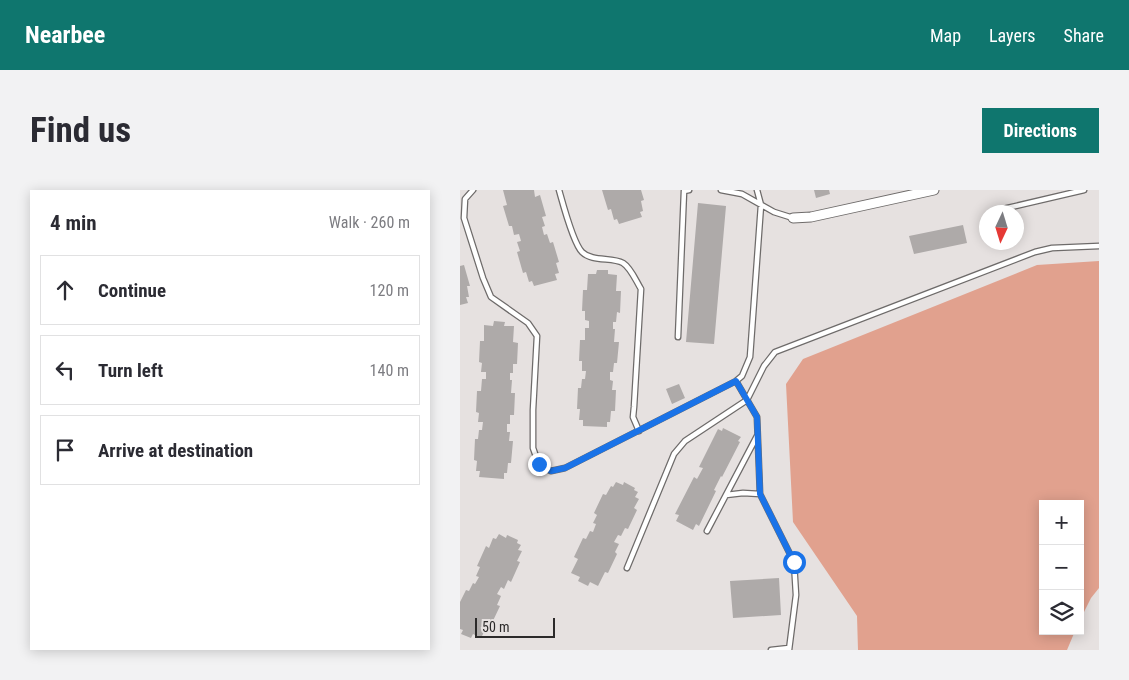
<!DOCTYPE html>
<meta charset="utf-8">
<style>
body{margin:0;font-family:"Roboto Condensed",sans-serif;background:#f2f2f3;color:#2b2b33}
.controls{position:absolute;right:15px;bottom:15px;display:grid;overflow:hidden;border-radius:0px;box-shadow:0 2px 12px #0003}
.controls button{width:45px;height:45px;display:grid;place-items:center;padding:0;border:0;border-bottom:1px solid #e1e1e2;background:#fff;color:#2b2b33;font:25px sans-serif}
.compass{position:absolute;left:519px;top:15px;width:45px;height:45px;border-radius:50%;background:#fff;box-shadow:0 2px 12px #0003;rotate:184deg}
.scale{position:absolute;left:15px;bottom:12px;width:80px;box-sizing:border-box;padding-left:5px;border:2px solid #2c2a2a;border-top:0;font-size:14px;line-height:18px;white-space:nowrap;color:#2c2a2a;-webkit-text-stroke:4px #e6e1e0;paint-order:stroke}
.stop{position:absolute;width:15px;height:15px;margin:-11px;border:4px solid #1a73e8;border-radius:50%;background:#fff}
.stop.end{background:#1a73e8;border-color:#fff;box-shadow:0 1px 5px #0008}
.list{margin:0;padding:0;list-style:none}
h2{display:flex;justify-content:space-between;align-items:center;height:65px;margin:0;padding:0 20px;font-size:21px}
h2 small{font-size:16px;font-weight:400;color:#7c7c81}
.list li{display:grid;grid-template-columns:32px 1fr auto;gap:15px;align-items:center;box-sizing:border-box;height:70px;margin:0 10px 10px;padding:0 10px;border:1px solid #e1e1e2;border-radius:0px}
.list b{display:block;font-size:19px;white-space:nowrap}
.list em{font-size:16px;font-style:normal;color:#7c7c81}
.icon{flex:none;width:28px;height:28px;fill:none;stroke:currentColor;stroke-width:2;stroke-linecap:round;stroke-linejoin:round}
.map{position:relative;flex:none;width:639px;height:460px;overflow:hidden;border-radius:0px}
header{display:flex;align-items:center;gap:30px;box-sizing:border-box;height:70px;padding:0 25px;background:#0f766e;color:#fff}
header strong{font-size:24px}
nav{display:flex;gap:28px;margin-inline-start:auto;font-size:18px}
.intro{display:flex;align-items:center;justify-content:space-between;box-sizing:border-box;height:120px;padding:0 30px}
h1{margin:0;font-size:35px}
.button{padding:12px 22px;border-radius:0px;background:#0f766e;color:#fff;font-size:18px;font-weight:700}
main{display:flex;gap:30px;padding:0 30px}
aside{flex:1;background:#fff;border-radius:0px;box-shadow:0 2px 12px #0003}
.map>svg:first-child{display:block}
.green{fill:#e1a18e}
.building{fill:#aeaaa9}
.lines{fill:none;stroke-linecap:round;stroke-linejoin:round}
.lane-casing{stroke:#6e6b6a;stroke-width:7}
.street-casing{stroke:#6e6b6a;stroke-width:11}
.lane{stroke:#fff;stroke-width:4.5}
.street{stroke:#fff;stroke-width:9}
.route{stroke:#1a73e8;stroke-width:6}
</style>
<header>
<strong>Nearbee</strong>
<nav><a>Map</a><a>Layers</a><a>Share</a></nav>
</header>
<div class="intro"><h1>Find us</h1><a class="button">Directions</a></div>
<main>
<aside>
<h2>4 min<small>Walk · 260 m</small></h2>
<ul class="list">
<li><svg class="icon" aria-label="ahead" viewBox="0 0 24 24"><path d="M12 20V5M6 11l6-6 6 6"/></svg><div><b>Continue</b></div><em>120 m</em></li>
<li><svg class="icon" aria-label="left" viewBox="0 0 24 24"><path d="M17 20v-9H6M10 6l-5 5 5 5"/></svg><div><b>Turn left</b></div><em>140 m</em></li>
<li><svg class="icon" aria-label="arrive" viewBox="0 0 24 24"><path d="M6 21V4h12l-3 4 3 4H6"/></svg><div><b>Arrive at destination</b></div></li>
</ul>
</aside>
<div class="map">
<svg width="639" height="460" viewBox="0 0 639 460">
<rect width="100%" height="100%" fill="#e6e1e0"/>
<path class="green" d="M639 71V398L631 408 620 430V314H583V441H615L607 460H398L397 426 333 332 326 194 343 169 577 75Z"/>
<path class="building" d="M43 0H74L75 7 80 5 86 26 82 27 85 36 82 37 84 45 87 44 90 53 93 52 99 72 96 73 99 83 95 84 97 90 74 96 72 91 69 92 66 82 63 83 57 62 60 61 57 52 61 51 59 44 54 45 52 36H49L43 16 47 15Z
M142 0H181L184 10 181 11 183 21 180 22 182 27 159 34 157 29 154 30 151 19 148 20Z
M354 0H369L370 4 356 8Z
M238 13 266 16 254 154 226 152Z
M503 35 507 53 454 64 449 46Z
M4 75 10 96H7L9 107H6L8 113 0 115V76Z
M137 80H148V84L157 85 156 101H161L160 123 157 122 156 132H153V139H155L154 152H159L157 173H154L153 182H150V190L153 191 152 200H156L155 221H151L150 232H147V237L123 236V230H119L120 219H117L118 198H121L122 189H125L126 181H122V171H119L120 150H125V138H129V131L125 130V121H122L123 100H127L128 84H136Z
M34 131 45 132 44 136H54L53 152 58 153 57 174H53V183H50V190H52L51 203H55L54 225H50V234H47V242H50L49 251H53L51 273H48L47 283H44V289L19 287 20 281H16L17 271 14 270 15 249H18L19 240H22L23 232H18L19 223 16 222 17 201H21L22 189H26V182H21L22 173 19 172 20 151H24V135L33 136Z
M219 194 225 208 212 214 206 199Z
M263 238 281 247 278 251 280 252 262 287 261 286 254 300 256 301 239 336 236 334 233 340 216 331 219 325 215 324 234 287 237 289 243 278 239 277 258 239 262 241Z
M156 292 163 295 164 292 175 298 174 300 178 302 175 307 179 309 174 318 177 320 168 339 165 338 161 346 158 345 154 352 159 354 155 362 157 364 148 383 145 382 138 396 130 392 128 396 118 391 120 387 111 383 118 369 114 367 123 348 126 349 130 341 133 342 136 334 133 333 137 325 134 323 143 304 146 305 151 296 153 297Z
M39 344 46 348 47 345 58 350 57 353 61 355 58 360 62 361 57 371 60 372 51 392 48 390 44 399 41 397 37 404 41 406 37 415 40 416 31 435 28 434 21 448 13 444 11 448 1 444 3 440 0 439V412L6 400 9 401 13 393 15 394 19 387 16 386 20 377 17 376 26 356 29 358 33 348 36 349Z
M319 388 321 425 273 428 270 391Z"/>
<g class="lines">
<g class="lane-casing">
<path id="lane" d="M13 0 5 9 4 28 23 88 31 107 68 133 77 146 73 220V258L79 275 91 281 105 278 276 191 282 186 290 167 301 15 297 0
M99 0C103 14 113 53 122 62 132 72 152 67 163 73 171 78 176 91 181 99L174 217 173 227 179 241
M261 0 282 4 314 22 333 28
M543 19 624 0
M218 147 224 1 229 0
M276 191 297 227 300 304 334 372 336 405 329 460
M266 305 283 303 300 304
M247 341 297 246
M167 378 214 264 225 251 287 210 304 176 315 162 575 62 592 58 639 56
M311 460 329 458"/>
</g>
<g class="street-casing">
<path id="street" d="M333 28 351 27 474 0"/>
</g>
<use href="#lane" class="lane"/>
<use href="#street" class="street"/>
</g>
<g class="lines">
<path class="route" d="M79 274 91 281 105 278 276 191 297 227 300 304 334 372"/>
</g>
</svg>
<div class="controls">
<button>+</button>
<button>−</button>
<button><svg class="icon" aria-label="layers" viewBox="0 0 24 24"><path d="M12 4l9 5-9 5-9-5zM3 14l9 5 9-5"/></svg></button>
</div>
<svg class="compass" viewBox="-18 -18 36 36"><path d="M0-13l5 13h-10z" fill="#e53935"/><path d="M0 13l5-13h-10z" fill="#7c7c81"/></svg>
<div class="scale">50 m</div>
<div class="stop" style="left:334px;top:372px"></div>
<div class="stop end" style="left:79px;top:274px"></div>
</div>
</main>
